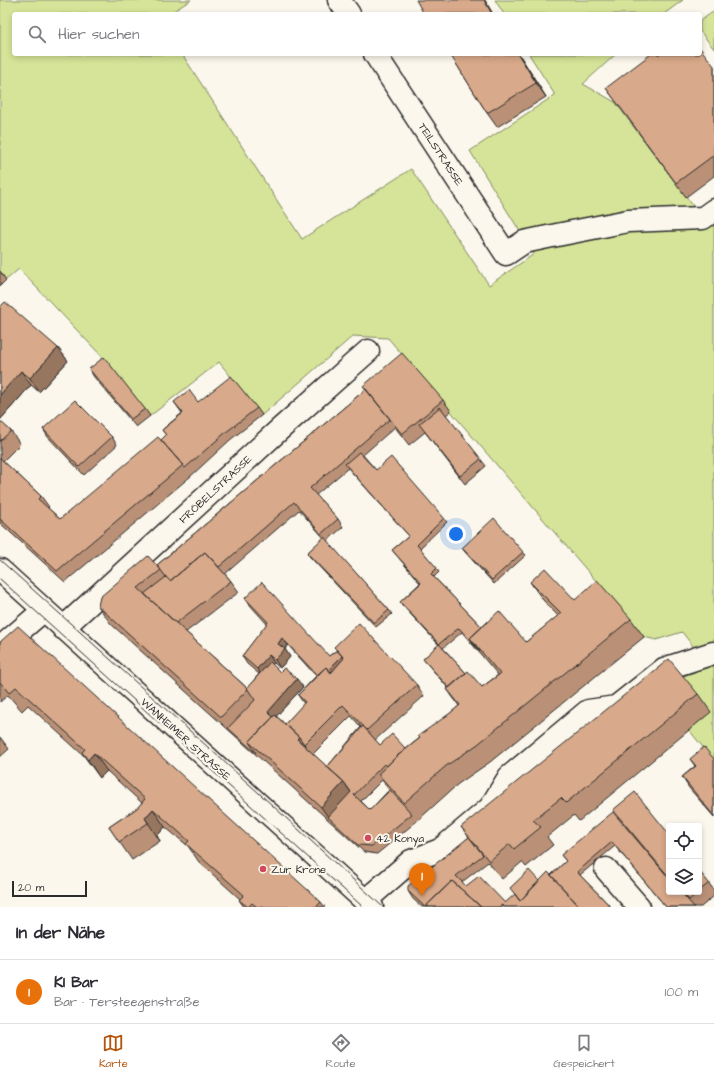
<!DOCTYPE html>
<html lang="de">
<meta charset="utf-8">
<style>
body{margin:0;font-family:"Architects Daughter",sans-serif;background:#f7f7f7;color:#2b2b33}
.controls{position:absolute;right:12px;bottom:12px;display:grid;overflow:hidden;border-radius:4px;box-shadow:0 2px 6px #0003}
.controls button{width:36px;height:36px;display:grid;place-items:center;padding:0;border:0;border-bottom:1px solid #e1e1e2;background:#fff;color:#2b2b33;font:20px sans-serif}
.scale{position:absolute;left:12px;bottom:10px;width:75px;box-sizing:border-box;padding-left:4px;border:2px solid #2b2b2b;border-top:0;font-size:11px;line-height:14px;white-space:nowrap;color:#2b2b2b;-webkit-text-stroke:3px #fbf7ec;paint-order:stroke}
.you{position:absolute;left:456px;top:534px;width:14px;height:14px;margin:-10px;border:3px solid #fff;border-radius:50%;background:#1a73e8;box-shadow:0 0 0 6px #1a73e833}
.badge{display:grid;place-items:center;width:26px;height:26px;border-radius:50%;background:#b45309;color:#fff;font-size:13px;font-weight:700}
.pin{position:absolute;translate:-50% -33px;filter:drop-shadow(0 1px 2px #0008)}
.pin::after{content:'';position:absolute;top:21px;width:14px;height:12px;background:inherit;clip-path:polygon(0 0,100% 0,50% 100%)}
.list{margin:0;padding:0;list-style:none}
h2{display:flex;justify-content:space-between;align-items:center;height:52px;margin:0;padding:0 16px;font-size:17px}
h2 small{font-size:13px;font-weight:400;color:#7c7c81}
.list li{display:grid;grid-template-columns:26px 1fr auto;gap:12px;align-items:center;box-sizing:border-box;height:64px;padding:0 16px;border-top:1px solid #e1e1e2}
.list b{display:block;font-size:15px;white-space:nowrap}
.list p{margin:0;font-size:13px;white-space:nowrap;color:#7c7c81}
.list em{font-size:13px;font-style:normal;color:#7c7c81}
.icon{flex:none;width:22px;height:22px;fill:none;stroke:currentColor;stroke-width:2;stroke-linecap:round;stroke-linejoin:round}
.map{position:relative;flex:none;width:714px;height:907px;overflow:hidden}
.search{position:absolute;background:#fff;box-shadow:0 2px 6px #0003;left:12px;right:12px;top:12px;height:44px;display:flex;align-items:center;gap:10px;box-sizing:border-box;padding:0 14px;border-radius:4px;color:#7c7c81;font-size:15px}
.sheet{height:116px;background:#fff}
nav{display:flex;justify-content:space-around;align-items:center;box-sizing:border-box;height:56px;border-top:1px solid #e1e1e2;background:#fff;font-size:11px;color:#7c7c81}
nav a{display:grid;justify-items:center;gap:2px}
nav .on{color:#b45309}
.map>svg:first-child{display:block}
.green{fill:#d5e498;stroke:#808862}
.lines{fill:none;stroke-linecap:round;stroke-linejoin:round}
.minor-casing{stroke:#2b2b2b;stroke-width:25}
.minor{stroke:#fbf7ec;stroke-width:22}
.tram{stroke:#2b2b2b;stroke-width:1}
.wall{fill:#ba9177;stroke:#2b2b2b;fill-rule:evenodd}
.shaded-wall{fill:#977661;stroke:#2b2b2b}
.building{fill:#d8a98a;stroke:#2b2b2b}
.poi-dot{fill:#d1495b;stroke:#fbf7ec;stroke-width:1.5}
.labels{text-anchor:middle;stroke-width:4;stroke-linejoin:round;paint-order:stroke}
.street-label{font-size:11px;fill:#2b2b2b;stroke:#fbf7ec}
.poi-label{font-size:11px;fill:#2b2b2b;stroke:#fbf7ec;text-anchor:start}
</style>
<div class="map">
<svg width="714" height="907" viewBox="0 0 714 907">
<rect width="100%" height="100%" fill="#fbf7ec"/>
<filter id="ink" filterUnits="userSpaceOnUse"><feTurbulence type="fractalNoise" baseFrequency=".025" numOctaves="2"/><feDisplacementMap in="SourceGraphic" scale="8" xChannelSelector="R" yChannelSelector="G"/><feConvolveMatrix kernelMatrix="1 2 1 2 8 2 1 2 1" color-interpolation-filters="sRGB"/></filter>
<g filter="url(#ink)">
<path class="green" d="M0 0H191L169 14H14V54H182L302 239 411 169 489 285 534 254 470 151 555 95 529 54H616L583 84 615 102 700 215 714 217V761L689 730 710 712 681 677 709 667 682 632 656 640 644 637 388 338 353 336 262 415 219 362 150 416 109 364 19 269 6 280 0 273Z
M495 0H683L664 14H504Z
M714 11V49L700 31V21Z"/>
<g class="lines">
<g class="minor-casing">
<path id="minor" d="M339 0 349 14
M375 54 506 254 524 242 557 235 628 221 703 218 714 210
M0 570 372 907
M63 628 279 430 368 351
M0 648 44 610
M606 869 639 907
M365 901 411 861 440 850 490 808 509 777 588 711 616 707 664 669 713 653"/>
</g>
<use href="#minor" class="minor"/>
<path class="tram" d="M0 560 260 794 383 907
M0 579 363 907"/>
</g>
<path class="wall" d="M450 54H519L546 97 497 127 487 113Z
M714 66V176L686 197 606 88Z
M0 271 6 280 0 286Z
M0 307 58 348 68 361 39 392 31 385 0 420Z
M89 369 145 409 150 416 136 427 94 377Z
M366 389 443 400 451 411 446 415 486 466 465 484 425 432 409 445 394 426 395 427 363 455 376 470 444 518 447 522 420 548 439 572 434 577 482 627 526 642 558 616 543 600 530 582 575 600 631 619 644 637 490 762 458 784 417 821 377 854 364 852 111 624 98 606 157 565ZM348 468 409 536 392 550 420 583 400 602 403 606 439 645 423 659 448 688 447 689 459 706 406 749 380 745 375 740 424 696 417 685 334 647 337 650 329 656 245 598 250 605 267 624 242 656 247 664 259 674 247 688 186 632 239 592 231 581 225 574 299 510 324 538 307 553 310 557 376 627 392 614 389 610 327 541 343 527 338 519 316 495ZM462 632 498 675 482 687 466 673 443 648ZM288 645 316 676 298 695 304 704 285 724 276 716 303 687 280 672 272 664 274 663 280 668 290 657 285 649ZM351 716 361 727 327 767 313 754ZM382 780 389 790 370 810 361 801Z
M174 402H198L257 408 262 415 230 440 191 476 65 582 0 523V422L11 431 20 444 3 461 41 496 49 507 48 508 60 519 161 440 166 435 162 430 182 413Z
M43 429 112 437 117 445 84 475 48 437Z
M462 548 523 552 526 555 494 584 465 552Z
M0 642 321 902 325 907H244L239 900 240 899 199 862 188 846 165 827 157 836 160 841 132 860 109 827 137 808 142 803 107 771 100 778 84 756 28 705 22 711 8 695 0 702Z
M698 694 711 712 579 821 574 815 547 837 553 845 526 867 522 862 502 879 488 862 462 882 466 886 505 903 539 881 551 875 566 861 561 855 618 818 613 810 669 834V892H699V871L714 890V896L701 907H666L615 846 580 875 611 907H422L413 899 408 891 469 837 461 827Z
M0 737 9 749 0 757Z
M690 759H714V817L689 788 682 777 695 766Z"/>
<path class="shaded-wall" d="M484 0H485L493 14H492Z
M518 54H519L546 97 536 83Z
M58 348 68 361 39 392 30 378Z
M21 371 31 385 0 420V395Z
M282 638 288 645 285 649 290 657 280 668 275 660 278 644Z
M269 655 274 663 262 676 257 669Z
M342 656 347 663 320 678Z
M297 679 303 687 273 720 268 712Z
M299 737 312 755 297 739Z
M94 753 107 771 100 778 88 760Z
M344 782 356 800 328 817 321 807Z
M153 809 165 827 157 836 160 841 145 818Z"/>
<path class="building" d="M416 0H484L492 14H424Z
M700 48 714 66V155L676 183 606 88 651 54H700Z
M450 54H518L536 83 487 113Z
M5 302 58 348 30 378 21 371 0 395V307Z
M402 353 443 400 402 434 363 386Z
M104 357 145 409 131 419 89 369Z
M231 376 257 408 225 433 185 468 161 440 166 435 162 430 183 413 174 402 189 390 198 402Z
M366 389 390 419 310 488 338 519 321 534 294 502 219 567 205 552 170 581 166 577 157 565Z
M75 400 112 437 79 467 43 429Z
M440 407 481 459 460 476 419 424Z
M0 421 11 431 0 441Z
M158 437 183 465 57 571 0 519V458L41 496 38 499 60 519Z
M359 452 376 470 391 457 444 518 417 545 437 568 431 574 482 627 470 638 480 652 459 628 439 644 400 602 421 583 392 550 409 536 345 464Z
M494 518 523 552 492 580 462 548Z
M324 537 389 610 374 623 307 553Z
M205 552 231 581 176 623 144 594 166 577 170 581Z
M148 556 161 570 138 588 248 689 221 717 98 606 100 597Z
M545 568 575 600 597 580 631 619 478 744 446 766 404 803 378 774 396 757 420 738 418 736 449 714 460 705 447 689 468 671 482 687 500 674 470 638 499 611 526 642 561 613 530 582Z
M262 582 329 656 337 650 342 656 328 670 326 667 317 675 282 638 278 644 285 649 275 660 269 655 257 669 242 656 268 622 245 598Z
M359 623 417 685 367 730 343 705 304 744 299 737 285 724 305 702 298 695 326 667 331 673 344 658 334 647Z
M18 626 321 902 316 907H257L252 903 248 907 239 900 244 895 186 844 189 841 153 809 145 818 148 823 119 842 109 827 137 808 145 799 94 753 88 760 82 752 85 749 16 687 9 693 0 682V642Z
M439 644 466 673 449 688 423 659Z
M669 659 698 694 566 803 561 798 533 820 541 827 514 849 510 844 489 861 461 827Z
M270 662 280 672 284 668 297 679 268 712 273 717 249 742 256 753 228 728 255 700 247 688Z
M275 715 299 737 297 739 344 782 321 807 249 742Z
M363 726 380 745 392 734 406 749 396 757 387 766 384 764 354 795 370 810 390 790 412 814 372 846 358 845 328 817 351 792 344 782 327 767Z
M704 747 714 759V816L682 777 696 766 690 759Z
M635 792 669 834V877L613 810Z
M613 812 669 878V892H681L694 907H666L612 842 577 872 611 907H580L551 875 566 861 561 855Z
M469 837 483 855 456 876 466 886 479 876 505 903 515 894 520 901 548 872 580 907H504L502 905 499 907H481L452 881 427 905 428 907H425L408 891V886Z
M529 870 539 881 520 901 510 888Z
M699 871 709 883 699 891Z
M452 881 481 907H429L427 905Z
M682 892H698L689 900Z"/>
</g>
<g class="poi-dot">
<circle cx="368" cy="838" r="4"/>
<circle cx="263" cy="869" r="4"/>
</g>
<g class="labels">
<g class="street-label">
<text transform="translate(441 154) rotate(57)" y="4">TEILSTRASSE</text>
<text transform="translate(215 489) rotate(-43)" y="4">FRÖBELSTRASSE</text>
<text transform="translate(186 739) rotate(42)" y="4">WANHEIMER STRASSE</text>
</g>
<g class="poi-label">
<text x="376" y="842">42 Konya</text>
<text x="271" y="873">Zur Krone</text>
</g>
</g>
</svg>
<div class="controls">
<button><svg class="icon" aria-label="locate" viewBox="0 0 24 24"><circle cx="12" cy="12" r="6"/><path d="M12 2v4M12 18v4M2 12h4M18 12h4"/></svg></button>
<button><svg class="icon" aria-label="layers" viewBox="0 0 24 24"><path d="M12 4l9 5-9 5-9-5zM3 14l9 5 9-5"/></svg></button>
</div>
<div class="scale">20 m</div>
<div class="you"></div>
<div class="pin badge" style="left:422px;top:896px;background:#e8710a">1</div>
<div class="search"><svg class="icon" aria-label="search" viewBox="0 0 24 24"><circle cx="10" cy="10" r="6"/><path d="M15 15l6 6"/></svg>Hier suchen</div>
</div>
<section class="sheet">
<h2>In der Nähe<small></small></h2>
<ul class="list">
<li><span class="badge" style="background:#e8710a">1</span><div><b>KI Bar</b><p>Bar · Tersteegenstraße</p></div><em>100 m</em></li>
</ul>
</section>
<nav>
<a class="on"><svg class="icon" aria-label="map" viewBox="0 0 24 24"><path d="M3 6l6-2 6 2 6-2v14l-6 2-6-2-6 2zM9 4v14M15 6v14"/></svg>Karte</a>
<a><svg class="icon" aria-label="directions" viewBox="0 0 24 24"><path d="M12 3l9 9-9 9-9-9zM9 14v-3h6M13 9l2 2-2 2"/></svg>Route</a>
<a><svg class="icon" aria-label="saved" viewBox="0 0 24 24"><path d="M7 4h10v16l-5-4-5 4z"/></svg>Gespeichert</a>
</nav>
